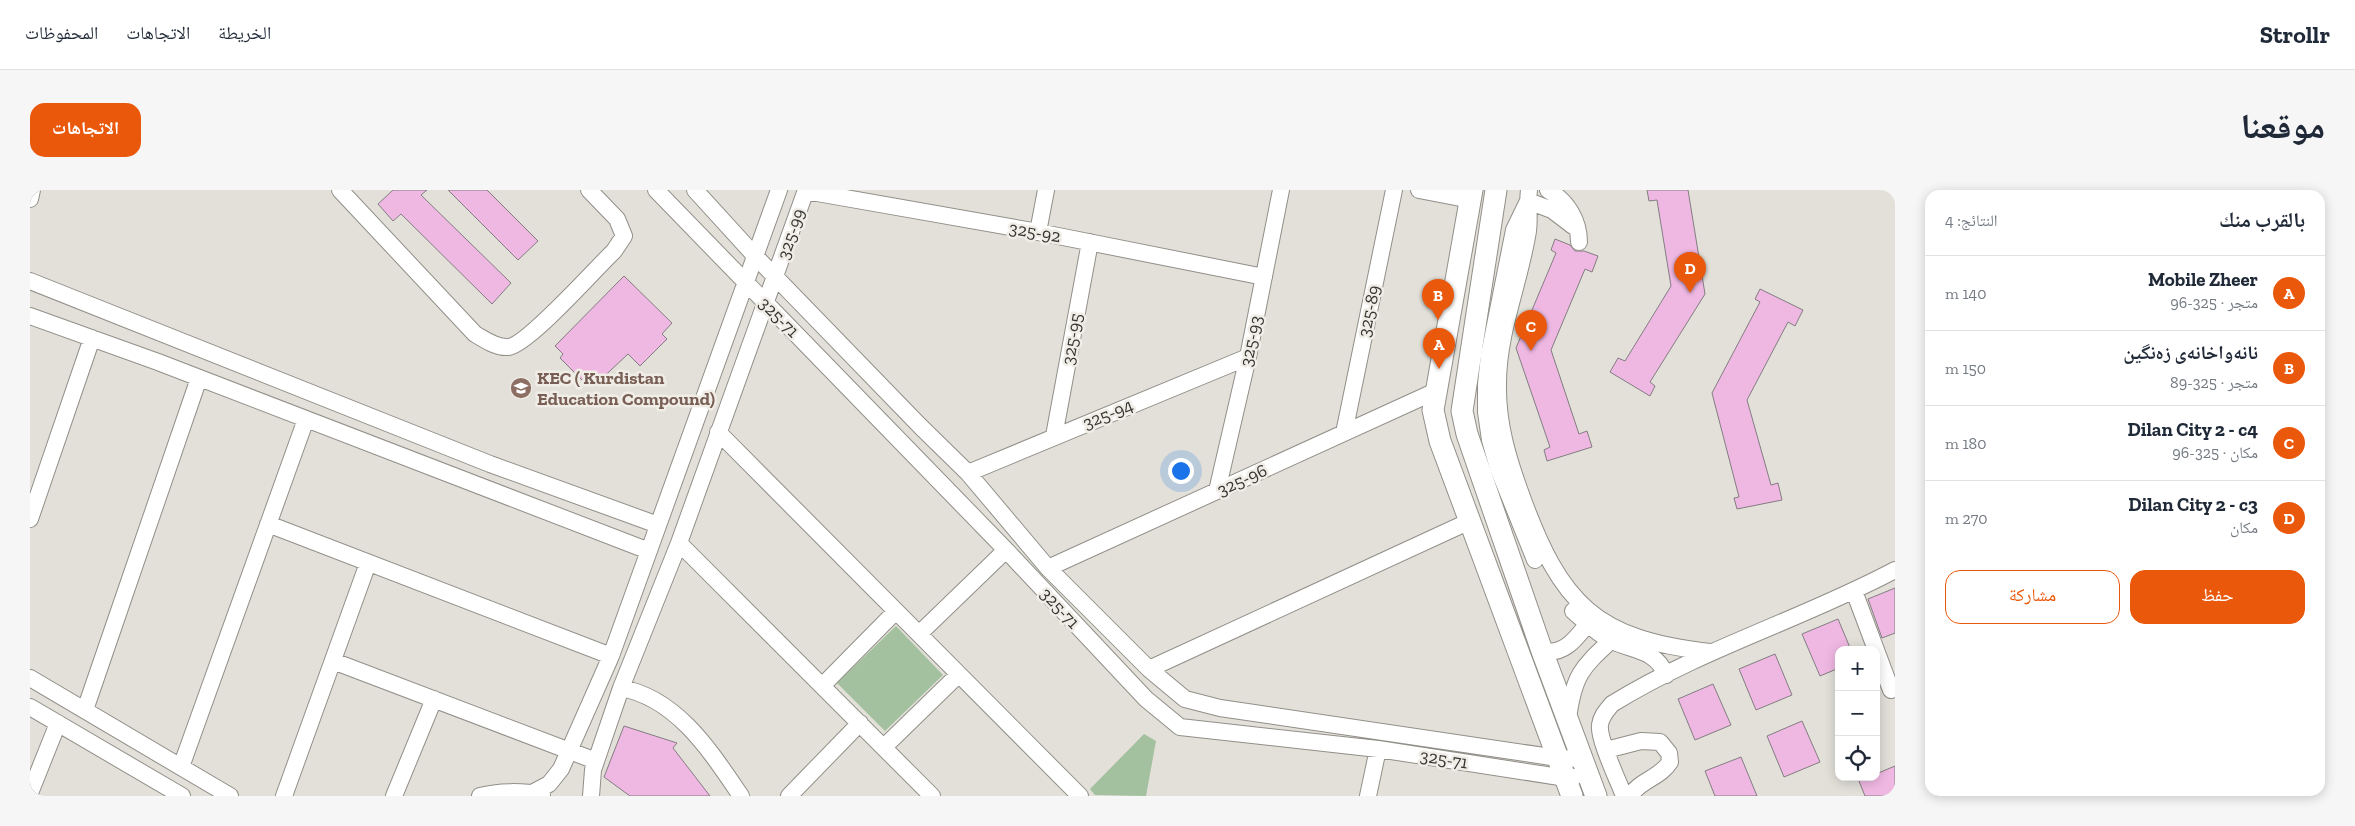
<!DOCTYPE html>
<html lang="ar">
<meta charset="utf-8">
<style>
body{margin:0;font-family:"Zilla Slab","Noto Naskh Arabic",serif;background:#f6f6f7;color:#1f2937;direction:rtl}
.controls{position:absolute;right:15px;bottom:15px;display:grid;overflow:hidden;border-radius:10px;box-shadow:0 2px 12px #0003}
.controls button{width:45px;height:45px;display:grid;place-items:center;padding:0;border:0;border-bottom:1px solid #e0e1e3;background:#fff;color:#1f2937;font:25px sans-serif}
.you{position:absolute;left:1150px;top:280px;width:18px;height:18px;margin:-12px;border:4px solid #fff;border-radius:50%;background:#1a73e8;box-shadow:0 0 0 8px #1a73e833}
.badge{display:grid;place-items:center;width:32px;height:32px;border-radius:50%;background:#ea580c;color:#fff;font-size:16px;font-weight:700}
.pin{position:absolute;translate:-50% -41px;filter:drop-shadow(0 1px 2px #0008)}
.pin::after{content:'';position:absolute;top:26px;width:18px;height:15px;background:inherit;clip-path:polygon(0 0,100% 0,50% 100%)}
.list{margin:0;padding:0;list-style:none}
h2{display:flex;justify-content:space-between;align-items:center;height:65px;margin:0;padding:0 20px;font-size:21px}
h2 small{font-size:16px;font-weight:400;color:#747a83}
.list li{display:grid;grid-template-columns:32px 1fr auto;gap:15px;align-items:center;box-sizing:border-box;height:75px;padding:0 20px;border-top:1px solid #e0e1e3}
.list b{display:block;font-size:19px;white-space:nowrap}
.list p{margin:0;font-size:16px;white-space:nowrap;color:#747a83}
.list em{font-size:16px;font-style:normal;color:#747a83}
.actions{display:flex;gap:10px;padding:15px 20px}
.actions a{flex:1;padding:11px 0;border:1px solid #ea580c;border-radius:15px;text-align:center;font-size:18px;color:#ea580c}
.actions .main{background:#ea580c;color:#fff}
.icon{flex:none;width:28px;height:28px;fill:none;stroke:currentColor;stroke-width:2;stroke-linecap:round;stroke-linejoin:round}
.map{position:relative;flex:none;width:1865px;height:606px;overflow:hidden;direction:ltr;border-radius:15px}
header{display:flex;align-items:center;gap:30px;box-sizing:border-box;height:70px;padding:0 25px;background:#fff;border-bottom:1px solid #e0e1e3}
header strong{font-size:24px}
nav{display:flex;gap:28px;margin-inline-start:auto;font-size:18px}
.intro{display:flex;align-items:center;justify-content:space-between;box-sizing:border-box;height:120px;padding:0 30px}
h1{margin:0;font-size:35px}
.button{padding:12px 22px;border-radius:15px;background:#ea580c;color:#fff;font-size:18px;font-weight:700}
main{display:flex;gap:30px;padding:0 30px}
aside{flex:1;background:#fff;border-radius:15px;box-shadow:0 2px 12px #0003}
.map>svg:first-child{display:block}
.green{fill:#a3c09f}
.building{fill:#efb8e3;stroke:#837d81}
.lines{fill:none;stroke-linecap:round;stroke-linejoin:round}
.minor-casing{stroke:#918f88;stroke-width:18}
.major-casing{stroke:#918f88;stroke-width:23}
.minor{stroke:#fff;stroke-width:16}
.major{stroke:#fff;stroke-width:21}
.labels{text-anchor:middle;stroke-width:5;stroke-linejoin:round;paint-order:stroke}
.street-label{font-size:18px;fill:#353431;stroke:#efede6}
.education-label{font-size:18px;font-weight:bold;fill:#785e54;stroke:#efede6;text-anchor:start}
</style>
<header>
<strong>Strollr</strong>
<nav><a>الخريطة</a><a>الاتجاهات</a><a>المحفوظات</a></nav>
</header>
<div class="intro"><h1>موقعنا</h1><a class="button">الاتجاهات</a></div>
<main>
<aside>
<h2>بالقرب منك<small>النتائج: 4</small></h2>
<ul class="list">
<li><span class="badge">A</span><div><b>Mobile Zheer</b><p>متجر · 325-96</p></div><em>140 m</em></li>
<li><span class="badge">B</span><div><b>نانەواخانەی زەنگین</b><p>متجر · 325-89</p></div><em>150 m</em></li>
<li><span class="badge">C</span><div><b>Dilan City 2 - c4</b><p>مكان · 325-96</p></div><em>180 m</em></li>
<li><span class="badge">D</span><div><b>Dilan City 2 - c3</b><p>مكان</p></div><em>270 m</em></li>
</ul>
<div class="actions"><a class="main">حفظ</a><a>مشاركة</a></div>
</aside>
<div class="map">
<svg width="1865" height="606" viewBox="0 0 1865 606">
<rect width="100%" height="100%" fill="#e2e0d9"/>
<path class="green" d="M866 436 913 485 855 541 807 493Z
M1114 544 1126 551 1116 606 1065 605 1060 599Z"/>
<path class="building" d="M363 0H397L391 5 481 93 462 114 371 24 363 31 348 14Z
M418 0H457L508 51 488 70Z
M1617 0H1658L1675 104 1620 192 1625 196 1620 206 1580 182 1588 168 1595 171 1641 96 1627 10 1619 11Z
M1525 49 1540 55 1545 61H1554L1568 66 1562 82 1555 79 1521 160 1549 244 1557 241 1562 257 1517 271 1514 260 1520 257 1486 158 1526 63 1521 60Z
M594 86 642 133 632 144 637 149 610 176 598 164 565 195 557 187 553 191 530 168 533 164 525 156Z
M1730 99 1773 120 1765 136 1758 132 1717 210 1741 295 1748 293 1752 310 1707 319 1704 308 1709 307 1682 203 1730 112 1725 109Z
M1865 398V443L1852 448 1838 409Z
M1808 429 1821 460H1809V478L1790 486 1772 444Z
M1745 464 1762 505 1726 520 1709 479Z
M1683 494 1701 535 1665 550 1648 509Z
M1772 531 1790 572 1754 587 1737 546Z
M594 536 647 553 643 558 680 606H600L574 587Z
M1711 567 1727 606H1685L1675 581Z
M1865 576V606H1835L1829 591 1839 587H1846V584Z"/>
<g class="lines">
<g class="minor-casing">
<path id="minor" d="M310 0 445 144C454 149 466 158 478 157 497 156 566 78 584 61L594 46 587 29 559 0
M626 0 976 360 1116 509 1150 537 1348 559 1536 588 1544 587
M665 0 726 67 890 236 938 283 1018 378 1119 479 1155 509 1190 518 1528 568 1552 569
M1389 0 1441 10
M1499 0C1497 14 1500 27 1498 41 1490 92 1468 142 1468 193 1467 233 1478 269 1492 307 1531 414 1565 449 1680 462
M1518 0C1537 11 1549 30 1549 52
M776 1 1008 42 1234 87
M0 9 2 0
M1498 11 1484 40 1459 165 1456 194V222L1460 250 1468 278 1505 370
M1498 11 1522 20 1543 36
M1008 42 1016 0
M0 91 460 274 628 335
M0 126 128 172 619 361
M688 242 1050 606
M1314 243 1364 0
M1024 246 1060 52
M938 283 1218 167
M1187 301 1218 167 1251 0
M0 329 62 148
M238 334 581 466
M649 353 902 606
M1018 378 1406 201
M1824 401 1861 500
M1543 421C1555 431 1566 443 1580 450 1602 461 1626 459 1636 485
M889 444 976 360
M1512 461C1537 466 1549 444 1563 427
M303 471 566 571
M1119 479 1440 331
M0 488 200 606
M792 496 866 421
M591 498C647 508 681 562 711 606
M0 517 152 606
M55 520 169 188
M1538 529C1544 481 1554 476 1588 444
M854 557 928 485
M1576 560 1611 551 1630 552 1639 563 1640 572C1630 588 1610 590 1600 606
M151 577 276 229
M0 603 28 533
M502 603 519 594 531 579 581 466 749 0
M254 606 338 373
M364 606 404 509
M450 606C469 601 493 601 512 605
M561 606 563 580 591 498 649 353 776 0
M759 606 830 533
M1338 606 1348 559
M1594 606C1588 590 1568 549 1570 535 1571 526 1577 520 1582 514 1671 459 1773 429 1865 380"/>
</g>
<g class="major-casing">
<path id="major" d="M1442 0 1403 220 1410 251 1542 606
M1466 0 1432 221 1437 244 1512 461 1566 606"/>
</g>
<use href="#minor" class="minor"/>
<use href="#major" class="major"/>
</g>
<defs>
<g id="school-disc" transform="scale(1.125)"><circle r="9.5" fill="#8d6e63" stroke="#efede6"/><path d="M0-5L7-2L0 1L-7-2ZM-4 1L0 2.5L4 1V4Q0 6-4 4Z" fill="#fff"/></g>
</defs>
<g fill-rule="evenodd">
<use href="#school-disc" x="491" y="198"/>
</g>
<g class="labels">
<g class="street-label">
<text transform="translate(1005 42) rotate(10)" y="6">325-92</text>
<text transform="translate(761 44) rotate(-71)" y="6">325-99</text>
<text transform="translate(1339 121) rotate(-78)" y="6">325-89</text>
<text transform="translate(749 127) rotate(45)" y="6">325-71</text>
<text transform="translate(1042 149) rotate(-80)" y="6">325-95</text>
<text transform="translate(1221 151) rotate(-78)" y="6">325-93</text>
<text transform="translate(1078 224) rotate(-22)" y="6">325-94</text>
<text transform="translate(1212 290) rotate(-25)" y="6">325-96</text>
<text transform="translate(1030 418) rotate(47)" y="6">325-71</text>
<text transform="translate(1414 569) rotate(9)" y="6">325-71</text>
</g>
<g class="education-label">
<text x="507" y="194">KEC ( Kurdistan<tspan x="507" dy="21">Education Compound)</tspan></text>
</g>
</g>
</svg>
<div class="controls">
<button>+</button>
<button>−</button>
<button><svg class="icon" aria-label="locate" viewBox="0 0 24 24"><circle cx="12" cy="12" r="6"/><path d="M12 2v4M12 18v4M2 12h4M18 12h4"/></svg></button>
</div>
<div class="you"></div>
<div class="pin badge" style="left:1409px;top:179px">A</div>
<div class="pin badge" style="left:1408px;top:130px">B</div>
<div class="pin badge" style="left:1501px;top:161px">C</div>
<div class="pin badge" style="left:1660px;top:103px">D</div>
</div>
</main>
